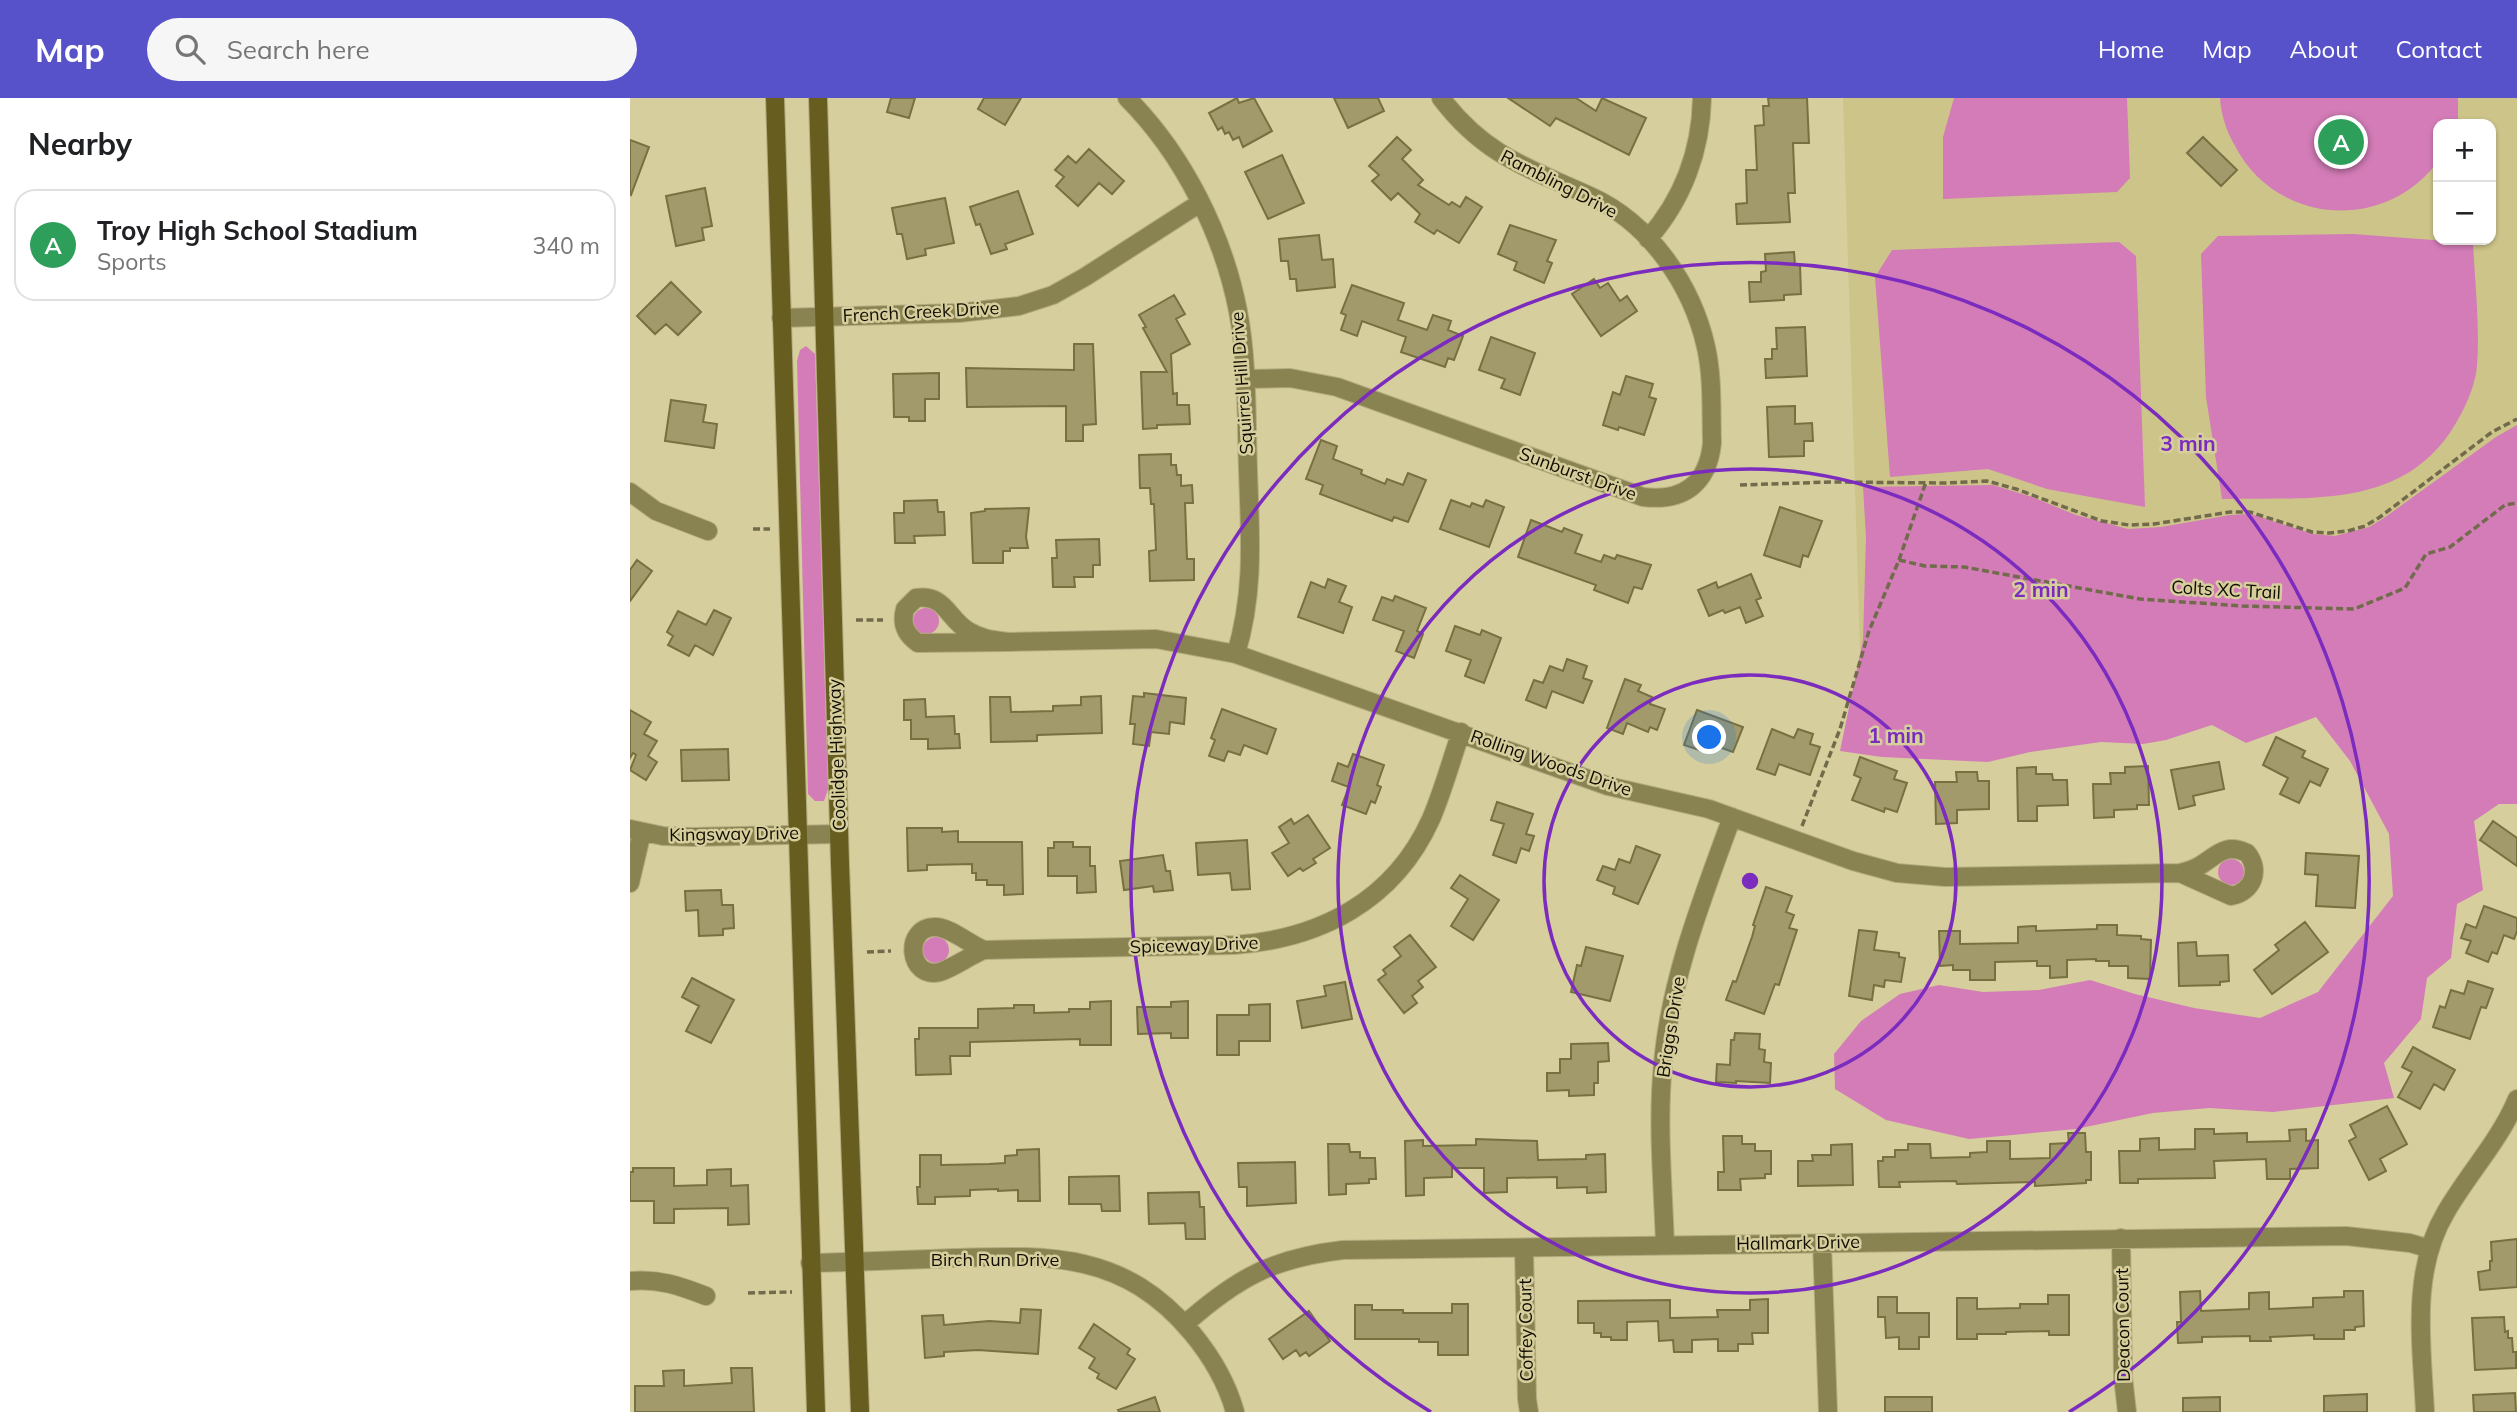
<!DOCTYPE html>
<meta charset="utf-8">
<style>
body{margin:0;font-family:Mulish,sans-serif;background:#f6f6f6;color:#202124}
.controls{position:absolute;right:21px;top:21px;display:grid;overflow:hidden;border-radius:14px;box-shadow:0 2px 5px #0004}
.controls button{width:63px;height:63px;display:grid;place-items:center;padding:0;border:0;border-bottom:2px solid #e0e0e0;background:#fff;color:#202124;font:35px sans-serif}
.you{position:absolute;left:1080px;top:640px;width:24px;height:24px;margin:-18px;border:5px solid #fff;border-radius:50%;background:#1a73e8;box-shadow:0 0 0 10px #1a73e833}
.badge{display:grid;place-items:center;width:46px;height:46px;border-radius:50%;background:#5852ca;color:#fff;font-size:23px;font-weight:700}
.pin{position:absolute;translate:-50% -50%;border:4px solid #fff;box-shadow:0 2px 7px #0006}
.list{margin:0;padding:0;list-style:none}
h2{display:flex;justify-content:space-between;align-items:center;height:91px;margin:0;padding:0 28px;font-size:30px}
h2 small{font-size:23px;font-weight:400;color:#757577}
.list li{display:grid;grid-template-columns:46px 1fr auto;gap:21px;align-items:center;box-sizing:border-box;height:112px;margin:0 14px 14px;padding:0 14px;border:2px solid #e0e0e0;border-radius:21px}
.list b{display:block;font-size:26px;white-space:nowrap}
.list p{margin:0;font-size:23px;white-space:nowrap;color:#757577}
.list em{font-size:23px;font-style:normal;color:#757577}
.icon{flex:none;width:38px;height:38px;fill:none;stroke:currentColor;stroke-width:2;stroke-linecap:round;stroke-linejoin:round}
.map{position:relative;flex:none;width:1887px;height:1314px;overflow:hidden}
header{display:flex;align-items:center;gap:42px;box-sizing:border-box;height:98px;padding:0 35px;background:#5852ca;color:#fff}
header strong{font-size:33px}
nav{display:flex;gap:38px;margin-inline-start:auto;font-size:24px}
.search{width:490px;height:63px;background:#f6f6f6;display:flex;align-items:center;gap:18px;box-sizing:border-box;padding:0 24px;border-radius:38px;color:#757577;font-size:26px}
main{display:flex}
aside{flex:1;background:#fff}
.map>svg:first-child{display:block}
.built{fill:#cdc48a;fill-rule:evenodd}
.green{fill:#d37cb7}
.building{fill:#a29a6a;stroke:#777041;stroke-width:2}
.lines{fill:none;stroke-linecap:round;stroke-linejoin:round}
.minor-casing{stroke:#b3ab80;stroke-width:20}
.secondary-casing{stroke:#b3ab80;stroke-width:20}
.path{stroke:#716b4c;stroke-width:3.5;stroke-dasharray:7 3.5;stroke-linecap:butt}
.minor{stroke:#898251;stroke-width:18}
.secondary{stroke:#675d1e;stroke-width:18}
.ring{fill:none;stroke:#7b2cbf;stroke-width:3.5}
.labels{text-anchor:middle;stroke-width:5;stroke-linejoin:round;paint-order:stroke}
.street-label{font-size:18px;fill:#110d00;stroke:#d6ce9c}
.centre{fill:#7b2cbf;stroke:#d6ce9c;stroke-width:3.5}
.ring-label{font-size:21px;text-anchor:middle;font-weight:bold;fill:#7b2cbf;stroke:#d6ce9c;stroke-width:5;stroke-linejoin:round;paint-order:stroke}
</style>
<header>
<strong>Map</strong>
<div class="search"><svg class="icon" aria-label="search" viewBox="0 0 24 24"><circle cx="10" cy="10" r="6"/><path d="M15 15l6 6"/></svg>Search here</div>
<nav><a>Home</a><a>Map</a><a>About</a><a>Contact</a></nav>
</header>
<main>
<aside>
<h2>Nearby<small></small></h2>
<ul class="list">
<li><span class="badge" style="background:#2e9e5b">A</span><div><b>Troy High School Stadium</b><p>Sports</p></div><em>340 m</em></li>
</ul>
</aside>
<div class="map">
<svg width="1887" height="1314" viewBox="0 0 1887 1314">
<rect width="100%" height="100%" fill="#d6ce9c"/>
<path class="built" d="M1213 0H1887V544L1230 554ZM1808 26H1861V142H1808Z"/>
<path class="green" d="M1324 0H1497L1500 80 1487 94 1313 101V39Z
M1590 0H1828V26H1808V112L1806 66C1751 136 1643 125 1604 46 1596 32 1591 16 1590 0Z
M1723 136 1843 145C1845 185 1850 230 1847 268 1845 290 1833 315 1821 333 1769 412 1675 399 1592 401L1576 299 1571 156 1588 138Z
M1489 144 1506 158 1515 409 1417 391 1358 371 1260 379 1245 179 1262 152Z
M176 248 185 256 198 691 194 703H185L178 696 167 263 170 252Z
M1887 327V706H1869L1844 723 1853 792 1827 806 1821 860 1797 880 1791 921 1754 965 1764 1000 1643 1014 1579 1010 1523 1015 1446 1031 1339 1041 1256 1022 1205 991 1204 956 1231 923 1270 896 1309 887 1353 894 1409 892 1460 882 1505 896 1564 910 1630 920 1688 894 1763 798 1759 736 1720 663 1686 619 1616 645 1582 627 1536 642 1513 646 1471 644 1400 654 1358 664 1252 659 1210 653 1233 542 1236 439 1233 389 1363 387 1402 399 1446 417 1498 431 1531 429 1600 417 1621 416 1683 436 1705 438 1739 429 1754 420 1866 339Z
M283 523a13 13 0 1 1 26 0a13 13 0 1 1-26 0Z
M1588 774a13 13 0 1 1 26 0a13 13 0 1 1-26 0Z
M293 852a13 13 0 1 1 26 0a13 13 0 1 1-26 0Z"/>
<path class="building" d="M261 0H285L279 20 257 14Z
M354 0H391L375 27 348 11Z
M607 0 609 5 624 0 642 33 613 49 609 39 603 42 599 34 595 36 592 29 588 32 579 15Z
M704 0H748L754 13 718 30Z
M878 0H946L966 13 972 0 1016 20 999 57 926 20 920 28Z
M1138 0H1177L1179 45H1163L1165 95H1158L1160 124 1107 126 1106 106 1117 105 1116 72H1127L1125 28 1134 27 1133 8H1139Z
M767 39 781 52 772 61 793 82 788 87 819 107 822 104 830 109 836 99 852 109 829 145 807 132 804 136 785 124 790 116 768 95 761 102 742 83 749 77 739 68Z
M1573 39 1607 72 1591 88 1557 55Z
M0 42 19 49 1 97 0 96Z
M459 51 494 83 482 96 469 85 448 108 426 88 434 79 425 72 438 58 446 65Z
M652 57 674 105 638 121 615 74Z
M75 90 82 128 72 130 74 142 46 148 36 98Z
M388 93 403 136 375 146 377 151 361 156 350 126 346 127 340 109Z
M315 100 324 145 295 151 296 157 277 161 272 136H267L262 110Z
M880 127 926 142 917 163 922 165 914 185 884 172 887 164 868 156Z
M689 137 692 162 703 161 705 189 667 193 666 181H660L658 163H651L649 141Z
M1164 154 1165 167H1170L1171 196 1154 197V202L1120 204 1119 184H1131V174L1136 173 1135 156Z
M964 181 970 190 978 185 990 203 997 198 1007 213 971 238 942 196Z
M41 184 71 214 48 237 36 226 25 236 7 218Z
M722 187 774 205 768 222 797 232 803 217 821 223 818 232 833 238 824 262 818 260 815 269 771 254 776 239 732 223 727 238 711 232 716 217 711 215Z
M544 197 555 216 546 221 560 246 541 256 543 296 547 295V307H559L560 326 527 327V330L513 331 511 274H537L513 230 516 229 509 217Z
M1175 229 1177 278 1136 280 1135 261H1142V251H1147L1146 230Z
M861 239 905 255 890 297 871 290 875 281 849 272Z
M444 246H463L466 326 453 327V343H436V308L337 309 336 270 444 272Z
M309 275V301H295V323H279V319H264L263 276Z
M996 278 1023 286 1019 299 1026 301 1014 337 989 329 988 332 973 327 983 294 990 297Z
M41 302 76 307 73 324 87 326 84 350 35 343Z
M1165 308V326L1182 325 1183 343H1174V358L1139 359 1137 309Z
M691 342 707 348 703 361 732 372 731 376 755 386 757 381 773 387 778 375 796 382 778 424 764 419 762 423 690 396 693 387 676 381Z
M541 356V367H546L547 377H551V388L562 387 563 405H555L557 461H564V482L520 483 519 453 526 452 524 406H521L520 390H510L509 357Z
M307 402 308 414H314L315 437 284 438 285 445H265L264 415H274V403Z
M821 402 840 409 842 405 853 409 856 402 874 409 859 449 810 431Z
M1150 409 1192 423 1178 459 1173 457 1170 469 1134 457Z
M399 410 396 439 398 450H380V453H373V465H343L341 415 355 413V411Z
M901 422 932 434 934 430 952 437 945 455 971 464 974 457 985 461 987 457 1021 467 1012 491 1004 489 998 505 964 492 966 487 888 459Z
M469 441 470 467H463V479H444L445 489H423L422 460H427L426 442Z
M7 462 22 473 0 503V472Z
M1121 476 1131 500 1126 502 1133 518 1116 525 1110 509 1095 515 1093 512 1079 518 1068 492 1086 484 1088 490Z
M698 481 716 488 709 504 722 509 713 535 668 519 681 484 695 490Z
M765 498 796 510 787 533 793 536 784 560 766 553 774 533 743 522 752 499 763 503Z
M84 512 101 520 83 557 65 547 59 558 38 547 43 538 37 534 48 513 76 527Z
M825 528 850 537 852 532 871 540 854 585 835 578 841 562 816 553Z
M937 561 957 568 953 580 962 583 953 605 922 593 916 610 896 602 904 582 913 585 920 568 933 573Z
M995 581 1011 587 1008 593 1022 599 1020 606 1035 611 1027 632 1020 629 1018 634 997 625 993 636 977 630Z
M514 595 556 600 554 626 540 624 539 636 521 634 519 648 503 646 505 626H500L503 598 514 599Z
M471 598 472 635 407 637V643L361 644 360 599H380L381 614 423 613V608L451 607V599Z
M295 601 296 619 324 618 325 636H329L330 650 298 651V641H281V622H274V602Z
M592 611 646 631 637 656 614 647 610 657 598 653 594 663 579 658 585 642 581 640Z
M0 612 21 624 14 636 27 643 18 658 27 664 16 682 0 672 6 657 3 655 0 660Z
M1067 612 1113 629 1103 654 1075 644 1072 653 1054 647Z
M1142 631 1164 640 1168 631 1183 636 1180 646 1190 649 1180 677 1149 666 1145 677 1127 671Z
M1646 639 1675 653 1672 659 1698 671 1690 688 1680 683 1669 705 1650 696 1658 680 1633 667Z
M98 651 99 682 52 683 51 652Z
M723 656 754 667 747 687 751 689 745 705 741 703 736 716 712 707 719 689 702 683 708 665 718 669Z
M1230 659 1267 673 1264 681 1277 685 1267 714 1255 710 1254 714 1222 702 1231 680 1224 677Z
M1589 664 1594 691 1563 698 1565 707 1549 711 1541 672Z
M1518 668 1519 707H1507V711L1484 712V719L1464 720 1463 686H1481L1480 675H1495V669Z
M1406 669V676H1422L1423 682H1437L1438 707 1407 708V723H1388L1387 670Z
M1326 674H1347L1348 683H1359V711L1327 712V725L1306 726 1305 684H1327Z
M867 704 903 716 896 736 904 738 899 753 891 750 886 765 863 757 874 726 861 722Z
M678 717 700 750 683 761 686 765 673 773 670 770 658 778 642 755 659 745 649 729 661 721 664 726Z
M1863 723 1887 740V768L1850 742Z
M277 730H312V734L328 733V744H392L393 796 374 797V787H357V782H346V775H342V766L297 767V772L278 773Z
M617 742 620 791 602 792 600 775 568 777 566 745Z
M424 744H443V749H460V768H465L466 794 447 795V778H418V750H424Z
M1006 748 1030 757 1008 806 983 796 985 789 967 782 973 768 985 772 989 761 1000 765Z
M1676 755 1729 758 1725 810 1686 808 1688 777 1675 776Z
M533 757 536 773H540L543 792 524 794 523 788 494 792 490 763Z
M830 777 869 802 843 842 821 828 838 801 821 790Z
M1136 789 1162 798 1156 814 1164 817 1159 830 1167 832 1149 887 1145 886 1134 916 1096 902 1103 883 1106 884 1122 839 1125 828 1123 827Z
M91 792 92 807H103L104 830 93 831V837L69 838 68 812 56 813 55 793Z
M1854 808 1887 820V833L1884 841 1874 837 1867 856 1862 854 1858 864 1836 855 1841 843 1831 840 1836 826 1846 830Z
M1675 824 1698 854 1642 896 1624 872 1649 852 1645 847Z
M1467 827H1487V837L1511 838V841L1521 842 1520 881 1498 880V868H1479V863H1466V861L1437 862V879L1420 880V868H1407V863L1365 864V882H1340V872H1323V867L1310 868 1309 833H1330V846L1388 845V829L1406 828V833L1467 831Z
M1229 832 1247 834 1244 852 1269 855V859L1275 860 1271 884 1255 882 1254 889 1244 887 1242 902 1219 898Z
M780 837 806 869 788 883 793 889 782 898 787 905 774 915 748 882 756 876 753 872 771 858 764 849Z
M1566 844 1567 858 1598 857 1599 883 1590 884V887L1549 888 1548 845Z
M956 849 993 858 980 903 941 894 947 867 951 868Z
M62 880 104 902 81 945 56 933 69 908 52 899Z
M1838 883 1863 891 1856 910 1851 909 1840 941 1803 929 1810 908 1815 910 1821 892 1834 896Z
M715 884 722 921 672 930 667 903 696 898 694 888Z
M481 903V947H450V941L340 944V958H320L321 976 286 977 285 941H289V930H348V911L384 910V907H404V915L439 914V911H460V904Z
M558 903V940H541V935L508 936 507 909H541V904Z
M640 906V943H609V957H587V917H619V907Z
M1105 935 1130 936 1129 951 1135 952 1134 964 1141 965 1140 985 1106 983V985L1086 984 1087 966 1100 967 1101 942H1104Z
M978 945 979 963 968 964V985H964V997L939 998V992L917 993V975H930V961H941V946Z
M1783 949 1825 972 1814 992 1804 986 1790 1011 1768 999 1782 974 1772 969Z
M1757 1008 1777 1046 1750 1061 1756 1073 1739 1082 1719 1043 1726 1039 1720 1027Z
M1565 1031H1584V1036L1617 1035V1044L1660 1043 1659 1032 1676 1031V1043L1688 1042V1070L1660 1071V1081H1637L1636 1061 1584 1063 1585 1080 1508 1081V1085H1490L1489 1053H1510V1041L1529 1040V1052L1565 1051Z
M1438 1035H1455L1456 1054H1461V1082H1456V1085L1405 1088V1084L1327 1086 1326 1083 1269 1084 1270 1089H1249L1248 1063H1253V1059H1265V1052H1278V1046H1300L1301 1060 1340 1059V1055L1357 1054V1043H1380V1061L1420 1060V1046L1439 1045Z
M1093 1038H1112V1046H1125V1053H1141V1076H1135V1080L1110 1081 1111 1092H1088V1074H1094Z
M846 1041 907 1043 908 1062 956 1061V1057L975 1056 976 1094 957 1095V1089L927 1090V1079L877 1080V1094L854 1095V1070H822V1079L794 1080V1097L776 1098 775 1043 793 1042V1048L846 1047Z
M698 1046H719L720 1054H730V1060H745L746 1081H739V1085L716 1086V1096L699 1097Z
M1222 1046 1223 1087 1168 1088V1063H1183L1182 1057H1201V1047Z
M409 1051 410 1103H388V1092L368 1093V1091L340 1092V1098L305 1099V1106H288L287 1089H290V1057H311V1067L359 1066 375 1065V1058L387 1057V1052Z
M665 1064 666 1105 617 1108V1089H609L608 1065Z
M3 1070H44V1088L77 1087V1072L101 1071V1088L118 1087 119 1126 98 1127V1110L44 1111V1125H24V1103H0V1074H3Z
M489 1078 490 1113H472L471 1106H439V1079Z
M569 1094 570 1109H574L575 1141H556L555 1125 519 1126 518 1095Z
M1887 1141V1189L1850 1192 1848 1174 1860 1172V1163H1862L1861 1144Z
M1570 1193 1571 1213 1619 1211V1195L1639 1194V1211L1683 1209V1200L1714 1199V1193H1733L1734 1228 1725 1229V1232H1714V1241H1684V1237L1640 1239 1641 1243H1620V1238L1572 1239V1244L1548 1245 1547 1224H1551L1550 1194Z
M1418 1197H1439V1237H1419V1233L1376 1234V1236H1347V1241H1327V1200H1347V1211L1390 1210V1206H1418Z
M1248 1199H1267V1215H1299V1239H1289V1251H1269V1239L1256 1240 1255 1219H1248Z
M1138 1201V1235H1122L1123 1246H1108V1253H1088V1241L1062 1242V1254H1044L1043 1242 1029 1243 1028 1223 997 1224V1242H981V1239H971V1235H964V1225H948V1203L1040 1202V1220L1088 1219 1087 1212H1120V1202Z
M822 1206H838V1257H808V1244H789V1241H725V1207H742V1212H773V1215H822Z
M391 1211 411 1212 408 1256 348 1252 314 1254V1258L295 1260 292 1218 313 1217 314 1227 359 1223 390 1225Z
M679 1213 700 1243 679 1258 676 1254 670 1258 666 1252 653 1261 639 1241Z
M1874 1219 1875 1234 1878 1233V1240H1882L1883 1254H1886V1270L1845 1272 1842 1220Z
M464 1226 500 1251 497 1256 505 1261 486 1291 467 1280 469 1276 459 1270 465 1260 449 1250Z
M101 1270H122L124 1314H5V1288H34L33 1273 54 1272V1288L102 1285Z
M1885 1295 1886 1314H1844L1843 1297Z
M1737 1296V1314H1694V1298Z
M525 1299 530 1314H489L488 1312Z
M1255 1299H1302V1314H1255Z
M1590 1299V1314H1553V1300Z"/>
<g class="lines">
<g class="minor-casing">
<path id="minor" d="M497 0C553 56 593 136 608 213 618 265 616 319 618 372 620 437 625 492 606 556
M1018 141C1053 101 1071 52 1072 0
M151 220 329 215 389 208 423 197 455 179 570 105
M615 281 660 280 707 289 1013 399C1053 404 1078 386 1082 345 1081 314 1083 280 1076 249 1062 187 1020 125 960 98 898 70 854 57 811 0
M0 394 26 413 78 433
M378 544 288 545C275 536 271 526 275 511L286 500C317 496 317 522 340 534 352 541 364 542 378 544L526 541 606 556 978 688 1079 711 1223 763 1267 775 1315 779 1550 775 1601 798C1623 794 1631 772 1617 755 1596 745 1588 756 1571 767 1565 771 1558 773 1550 775
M0 731 33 738 62 739 209 736
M0 785 12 734
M354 852C339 858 325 869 310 874 278 882 273 829 305 829 320 829 339 846 354 852L604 847C690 841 764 803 801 721 813 693 821 663 831 634
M1491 1140 1493 1279 1497 1314
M1192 1145 1198 1314
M1035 1147C1033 1087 1027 1025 1033 966 1040 881 1073 799 1102 719
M894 1150 897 1301 899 1314
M180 1165C228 1164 276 1162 324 1160 421 1157 494 1154 562 1235 581 1258 597 1285 605 1314
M0 1183C28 1180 50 1188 76 1198
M555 1226C607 1180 643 1160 713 1152L1716 1138 1780 1145 1800 1151
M1795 1314C1792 1248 1780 1174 1816 1114 1838 1076 1870 1042 1887 1001"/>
</g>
<g class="secondary-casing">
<path id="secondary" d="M145 0 186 1314
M188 0 210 766 230 1314"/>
</g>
<path class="path" d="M1110 387 1201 384 1317 385 1357 383 1386 391 1472 423 1499 427 1524 426 1600 414H1620L1682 434 1699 435 1718 433 1735 428 1750 419 1862 334 1887 321
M123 431H140
M1269 462 1295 468 1334 469 1510 501 1612 508 1724 511 1775 490 1796 456 1820 449 1875 407 1887 405
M226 522H253
M1172 728 1210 631 1239 533 1269 462 1296 384
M237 854 261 853
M118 1195 162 1194"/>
<use href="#minor" class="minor"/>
<use href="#secondary" class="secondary"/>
</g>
<g class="ring">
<circle cx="1120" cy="783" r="206"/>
<circle cx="1120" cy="783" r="412"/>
<path d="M801 1314A619 619 0 1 1 1439 1314"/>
</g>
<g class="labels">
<g class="street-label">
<text transform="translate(929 86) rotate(27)" y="6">Rambling Drive</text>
<text transform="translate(291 214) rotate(-3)" y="6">French Creek Drive</text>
<text transform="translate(612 285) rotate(-94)" y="6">Squirrel Hill Drive</text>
<text transform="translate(948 376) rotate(20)" y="6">Sunburst Drive</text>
<text transform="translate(1596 492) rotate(3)" y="6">Colts XC Trail</text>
<text transform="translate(207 657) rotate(-92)" y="6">Coolidge Highway</text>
<text transform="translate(921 665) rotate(19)" y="6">Rolling Woods Drive</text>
<text transform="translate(104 736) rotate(-1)" y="6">Kingsway Drive</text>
<text transform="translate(564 847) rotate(-2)" y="6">Spiceway Drive</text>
<text transform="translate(1041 929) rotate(-81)" y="6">Briggs Drive</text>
<text transform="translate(1168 1145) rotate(-1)" y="6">Hallmark Drive</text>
<text x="365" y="1168">Birch Run Drive</text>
<text transform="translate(1493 1227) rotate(-91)" y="6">Deacon Court</text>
<text transform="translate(896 1232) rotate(-91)" y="6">Coffey Court</text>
</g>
</g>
<circle cx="1120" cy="783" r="10" class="centre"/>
<g class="ring-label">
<text x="1558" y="353">3 min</text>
<text x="1411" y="499">2 min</text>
<text x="1266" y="645">1 min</text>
</g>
</svg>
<div class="controls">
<button>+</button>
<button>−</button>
</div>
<div class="you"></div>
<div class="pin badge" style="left:1711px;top:44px;background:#2e9e5b">A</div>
</div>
</main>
